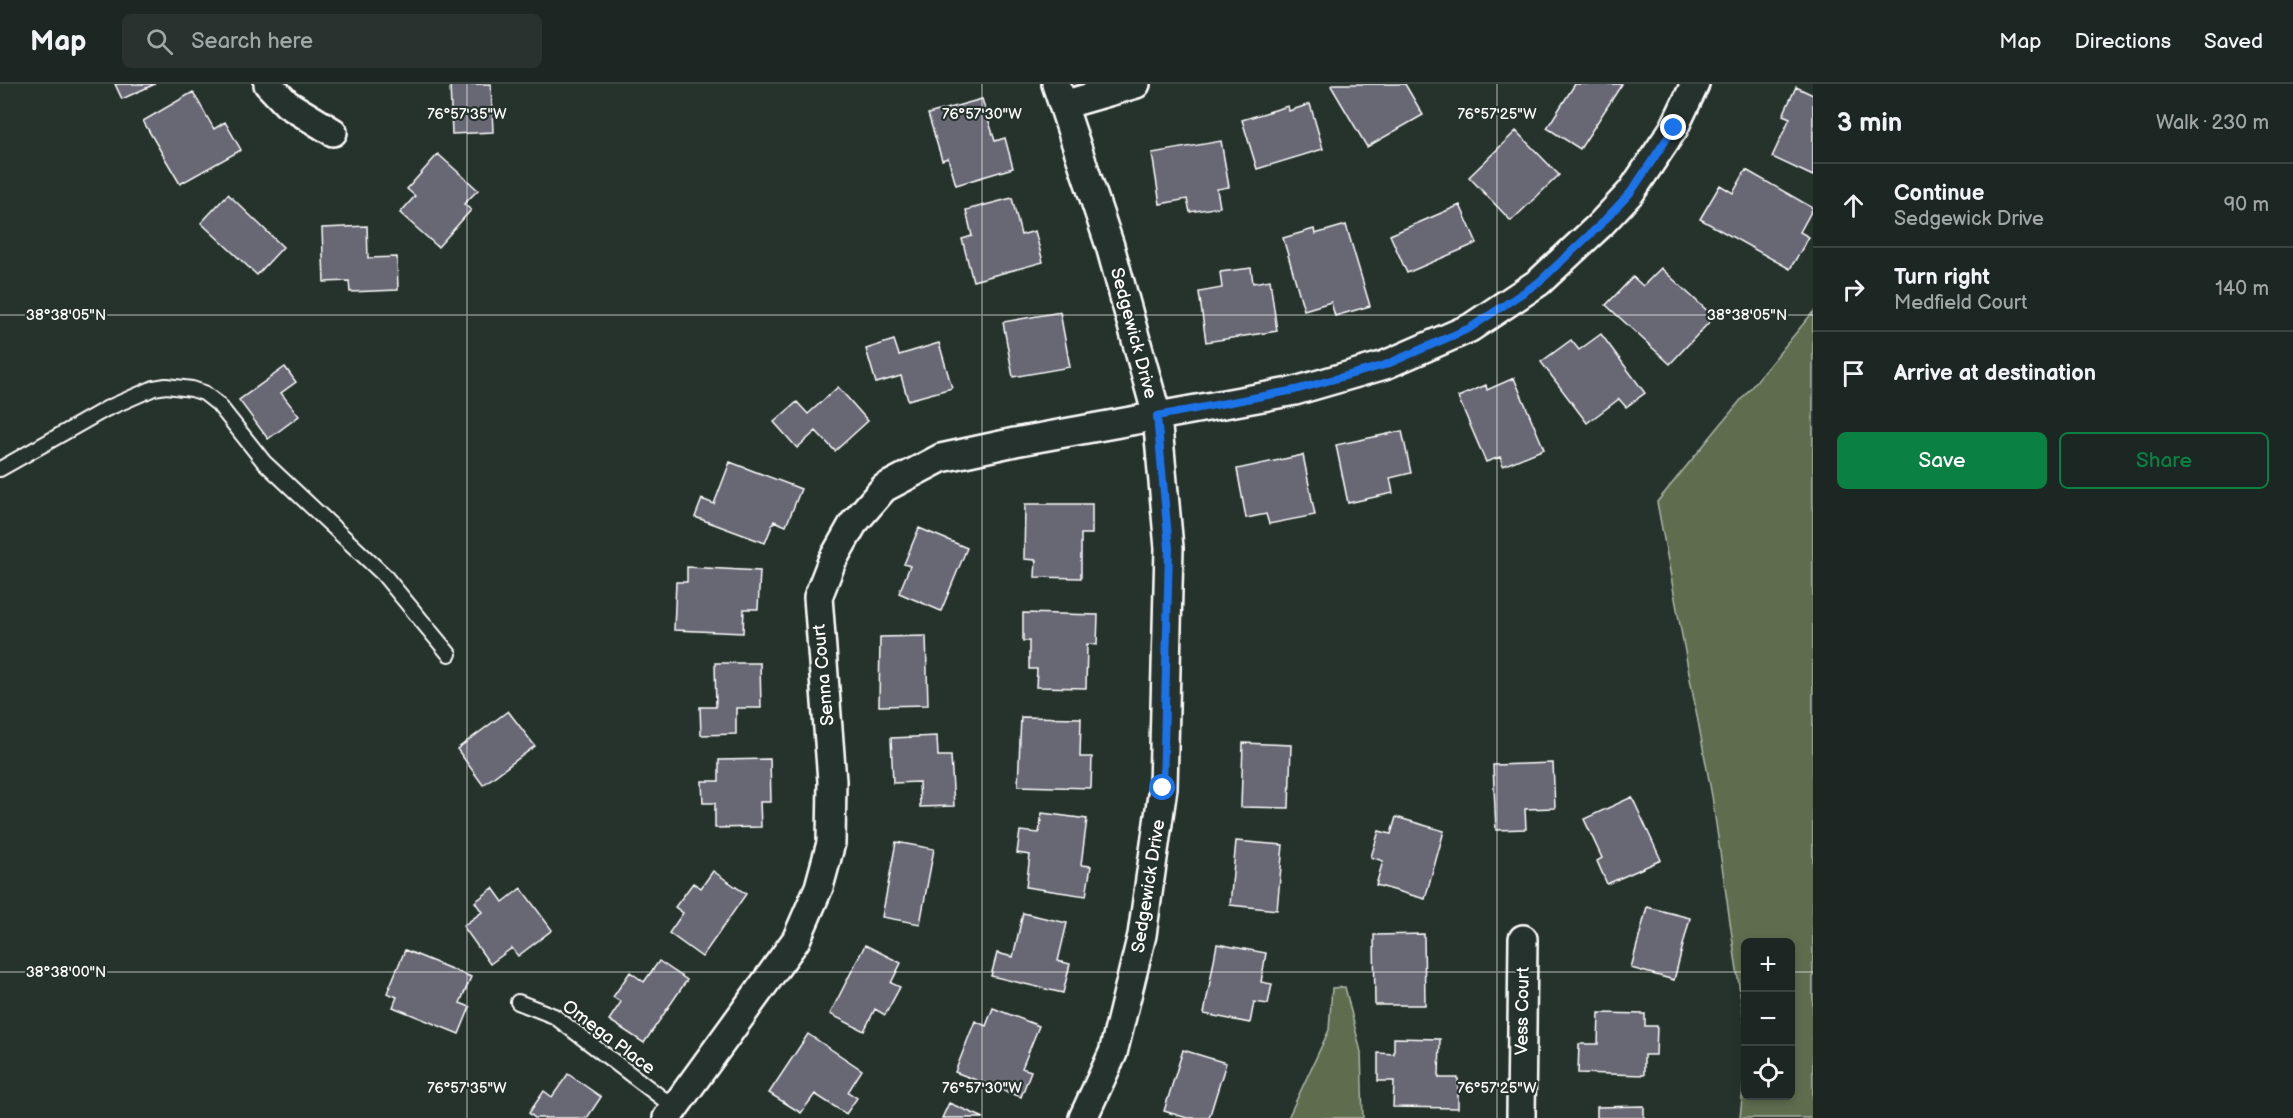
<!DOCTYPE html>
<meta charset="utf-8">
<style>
body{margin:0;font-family:"Balsamiq Sans",sans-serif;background:#29322f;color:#f1f3f6}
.controls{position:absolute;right:18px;bottom:18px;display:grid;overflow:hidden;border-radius:9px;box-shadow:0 3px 9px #0003}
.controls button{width:54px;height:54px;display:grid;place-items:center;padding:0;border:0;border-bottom:2px solid #3a4340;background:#1c2622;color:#f1f3f6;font:30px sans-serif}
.stop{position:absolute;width:18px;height:18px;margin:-14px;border:4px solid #1a73e8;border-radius:50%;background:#fff}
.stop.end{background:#1a73e8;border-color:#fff;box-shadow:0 2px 6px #0008}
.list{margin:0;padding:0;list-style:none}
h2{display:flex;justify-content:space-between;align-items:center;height:78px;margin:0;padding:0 24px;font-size:26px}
h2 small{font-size:20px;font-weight:400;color:#a0a5a5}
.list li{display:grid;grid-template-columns:39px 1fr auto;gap:18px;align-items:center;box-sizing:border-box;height:84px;padding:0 24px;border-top:2px solid #3a4340}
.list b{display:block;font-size:22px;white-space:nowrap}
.list p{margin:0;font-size:20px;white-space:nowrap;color:#a0a5a5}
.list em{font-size:20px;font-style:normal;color:#a0a5a5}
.actions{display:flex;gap:12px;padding:18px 24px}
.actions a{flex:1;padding:14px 0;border:2px solid #0b8043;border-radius:9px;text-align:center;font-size:21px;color:#0b8043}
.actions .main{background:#0b8043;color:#fff}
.icon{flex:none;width:33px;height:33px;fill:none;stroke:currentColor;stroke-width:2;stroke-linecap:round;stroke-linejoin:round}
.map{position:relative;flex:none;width:1813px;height:1034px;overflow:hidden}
header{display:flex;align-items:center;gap:36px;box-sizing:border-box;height:84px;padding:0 30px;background:#1c2622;border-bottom:2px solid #3a4340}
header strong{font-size:28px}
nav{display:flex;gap:33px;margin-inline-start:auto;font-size:21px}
.search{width:420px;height:54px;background:#29322f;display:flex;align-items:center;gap:15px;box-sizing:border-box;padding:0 21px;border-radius:9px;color:#a0a5a5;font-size:22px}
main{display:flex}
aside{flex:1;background:#1c2622}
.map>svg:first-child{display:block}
.green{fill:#5e6d4f;stroke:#aeb6a7;stroke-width:1.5}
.building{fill:#676875;stroke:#fff;stroke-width:1.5}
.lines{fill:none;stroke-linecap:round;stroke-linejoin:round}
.service-casing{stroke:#fff;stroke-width:18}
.minor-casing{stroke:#fff;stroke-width:32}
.service{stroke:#26332d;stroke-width:14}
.minor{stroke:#26332d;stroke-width:27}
.route{stroke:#1a73e8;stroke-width:8}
.ticks{fill:none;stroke:#fff;stroke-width:1.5;stroke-opacity:0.45}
.labels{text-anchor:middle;stroke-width:4.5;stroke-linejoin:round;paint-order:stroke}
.street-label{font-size:18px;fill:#fff;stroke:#26332d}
.ticks-label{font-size:15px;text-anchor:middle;fill:#fff;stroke:#26332d;stroke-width:4.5;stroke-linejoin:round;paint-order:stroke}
</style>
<header>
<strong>Map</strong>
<div class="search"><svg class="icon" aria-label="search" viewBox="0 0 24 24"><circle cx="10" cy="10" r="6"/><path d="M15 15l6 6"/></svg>Search here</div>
<nav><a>Map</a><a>Directions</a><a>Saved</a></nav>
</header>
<main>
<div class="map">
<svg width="1813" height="1034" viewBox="0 0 1813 1034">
<rect width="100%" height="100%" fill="#26332d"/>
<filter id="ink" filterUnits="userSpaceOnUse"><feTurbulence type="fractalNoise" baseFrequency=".0167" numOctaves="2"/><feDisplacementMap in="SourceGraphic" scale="12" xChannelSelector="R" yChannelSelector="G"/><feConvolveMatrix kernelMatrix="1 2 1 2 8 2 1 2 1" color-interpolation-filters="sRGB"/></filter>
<g filter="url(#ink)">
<path class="green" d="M1813 228V1034H1740L1745 985 1746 1012H1790V858H1746L1745 943 1712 712 1657 418Z
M1345 903 1361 968 1363 1034H1288L1329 946 1332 904Z"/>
<path class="building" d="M115 0H155L122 15Z
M450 0H491L493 48 452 50Z
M1334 0H1405L1423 31 1367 63 1331 2Z
M1575 0H1622L1580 65 1547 44Z
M1796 3 1813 11V92L1772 73 1790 34 1783 31Z
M193 8 214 45 225 38 241 66 180 100 143 37Z
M982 15 995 57 1005 54 1013 84 956 101 948 74 942 76 928 30Z
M1310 20 1323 65 1257 85 1242 36 1288 22 1289 27Z
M1516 47 1559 91 1511 137 1469 93Z
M1221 57 1229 103 1217 105 1220 123 1190 128 1187 115 1160 120 1152 69Z
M438 70 478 106 464 120 471 126 438 163 400 129 415 112 407 105Z
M1746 86 1813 124 1800 148 1809 153 1790 185 1700 135 1720 101 1733 109Z
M228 110 283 163 257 191 201 139Z
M1012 114 1021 151 1035 147 1043 178 973 197 962 155 972 152 966 126Z
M1460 121 1477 159 1407 189 1390 151Z
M1346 141 1370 222 1335 232 1331 218 1304 226 1283 154 1314 145 1315 150Z
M367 142 368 174 397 173 398 206 350 208 349 197 324 198 322 144Z
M1251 184 1253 199 1270 196 1277 247 1206 258 1199 208 1222 204 1220 188Z
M1661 184 1714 233 1670 280 1606 221 1633 193 1643 202Z
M1060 228 1070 283 1013 293 1003 238Z
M1601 250 1645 309 1626 323 1619 315 1587 339 1541 278 1571 256 1579 266Z
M894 256 899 271 939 259 952 304 908 316 901 292 876 299 866 265Z
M285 283 296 298 281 309 299 332 268 355 239 316Z
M1514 294 1544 365 1503 382 1500 373 1486 378 1458 313 1486 301 1487 306Z
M838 303 868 337 835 367 816 347 797 364 774 338 797 318 808 330Z
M1402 347 1411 389 1390 394 1393 409 1348 419 1336 361Z
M1303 371 1315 431 1269 440 1266 430 1246 434 1237 385Z
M730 378 801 405 786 442 774 437 765 459 695 433 702 415 714 420Z
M1025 420H1092V450H1081V494L1035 493 1036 476 1024 475Z
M919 444 967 464 941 527 899 509 910 482 904 480Z
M687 483 760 487 758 525H744L743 549 674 546 676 498H687Z
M1023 529 1098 531 1097 561 1087 560 1086 604 1036 603 1037 585H1029V557H1023Z
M926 552 928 621 879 622 880 553Z
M715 579H760L761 624H736V650L701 651 700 623H716Z
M508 627 535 662 483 701 457 665Z
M1021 633 1081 634 1080 673H1092L1091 704 1018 702Z
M937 652 938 672H951L954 722 920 723 919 698 893 699 891 654Z
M1243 659 1291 661 1289 724 1241 723Z
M770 675 771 718H760L761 743 715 744V719H703L702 697H719V676Z
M1553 679 1555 724 1525 725 1526 745 1496 746 1493 681Z
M1632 713 1661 776 1607 800 1597 777 1602 774 1584 735Z
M1042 729 1087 735 1081 781 1091 782 1086 812 1026 803 1030 771 1017 769 1020 747 1039 749Z
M1396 733 1444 747 1425 815 1376 801 1383 777 1371 773 1379 747 1391 750Z
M1236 757 1283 761 1277 826 1230 821Z
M896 758 934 765 920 840 882 833Z
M713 787 746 810 702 873 669 849 683 829 675 823 693 799 701 804Z
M493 804 503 818 521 804 552 846 518 872 512 864 490 880 463 842 482 828 475 818Z
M1647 823 1690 834 1674 896 1631 884Z
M1023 829 1067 839 1058 877 1070 880 1063 909 991 892 997 869 1013 873Z
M1424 850 1425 921H1375L1374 851Z
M1217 860 1266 869 1261 898 1272 900 1268 920 1254 918 1250 939 1204 930Z
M865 861 901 879 891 899 900 903 885 931 875 925 864 947 830 930Z
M405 866 471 893 460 919 470 923 459 950 393 923 397 913 387 909Z
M659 877 687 896 644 959 609 936 621 918 613 913 630 888 644 898Z
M993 924 1039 942 1022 984 1031 987 1021 1013 955 988 975 937 986 942Z
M1599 929 1645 930V942H1657L1656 971H1644V991L1578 989 1579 960H1598Z
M808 950 862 986 848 1008 857 1014 846 1030 815 1010 801 1029 769 1009Z
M1394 954 1440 955 1439 994H1458V1024L1393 1023 1394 997H1378V969L1394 970Z
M1183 966 1226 979 1209 1034H1187L1164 1027Z
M568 990 601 1013 587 1034H535L529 1029 544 1007 552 1013Z
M949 1019 984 1034H942Z
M1644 1022V1034H1597V1023Z"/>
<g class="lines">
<g class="service-casing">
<path id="service" d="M0 385 106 325 154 304 166 302 192 305 204 309 218 320 264 378 383 490 449 570
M518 918 554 932 675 1024"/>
</g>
<g class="minor-casing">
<path id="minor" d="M268 0 287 20 333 48
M1056 0 1110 162 1157 332 1169 464 1163 704 1142 851 1113 969 1083 1034
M1063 21 1136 0
M667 1034 796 856 819 803 831 759 832 697 818 513 832 477 853 440 884 404 941 374 1015 358 1295 307 1385 281 1470 244 1539 198 1599 142 1631 108 1674 44 1695 0
M1521 1034 1523 855"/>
</g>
<use href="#service" class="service"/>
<use href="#minor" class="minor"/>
</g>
</g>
<g class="lines" filter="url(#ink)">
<path class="route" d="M1163 704 1169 464 1157 332 1295 306 1385 281 1470 244 1539 198 1599 142 1631 108 1674 44"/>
</g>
<path class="ticks" d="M467 0V1034M982 0V1034M1497 0V1034M0 231H1813M0 888H1746M1790 888H1813"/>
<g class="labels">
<g class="street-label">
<text transform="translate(1134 249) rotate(75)" y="6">Sedgewick Drive</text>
<text transform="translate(823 591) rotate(-95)" y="6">Senna Court</text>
<text transform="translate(1148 802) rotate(-81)" y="6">Sedgewick Drive</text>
<text transform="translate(1522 927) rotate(-89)" y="6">Vess Court</text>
<text transform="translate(609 953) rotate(37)" y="6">Omega Place</text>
</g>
</g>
<g class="ticks-label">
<text x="467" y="35">76°57'35"W</text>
<text x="982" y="35">76°57'30"W</text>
<text x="1497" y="35">76°57'25"W</text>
<text x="66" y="236">38°38'05"N</text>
<text x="1747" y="236">38°38'05"N</text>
<text x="66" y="893">38°38'00"N</text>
<text x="467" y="1009">76°57'35"W</text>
<text x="982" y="1009">76°57'30"W</text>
<text x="1497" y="1009">76°57'25"W</text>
</g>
</svg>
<div class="controls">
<button>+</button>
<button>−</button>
<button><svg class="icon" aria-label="locate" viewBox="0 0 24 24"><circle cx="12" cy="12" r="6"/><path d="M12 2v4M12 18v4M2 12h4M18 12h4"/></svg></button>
</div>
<div class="stop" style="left:1163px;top:704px"></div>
<div class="stop end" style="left:1674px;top:44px"></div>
</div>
<aside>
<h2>3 min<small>Walk · 230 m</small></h2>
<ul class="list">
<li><svg class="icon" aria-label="ahead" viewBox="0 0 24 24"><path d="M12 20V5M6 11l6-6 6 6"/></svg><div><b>Continue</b><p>Sedgewick Drive</p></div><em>90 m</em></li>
<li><svg class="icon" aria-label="right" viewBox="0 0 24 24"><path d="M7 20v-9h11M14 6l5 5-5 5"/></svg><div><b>Turn right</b><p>Medfield Court</p></div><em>140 m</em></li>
<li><svg class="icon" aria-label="arrive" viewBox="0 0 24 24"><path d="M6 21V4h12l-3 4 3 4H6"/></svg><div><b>Arrive at destination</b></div></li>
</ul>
<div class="actions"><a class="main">Save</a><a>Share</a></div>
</aside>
</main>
